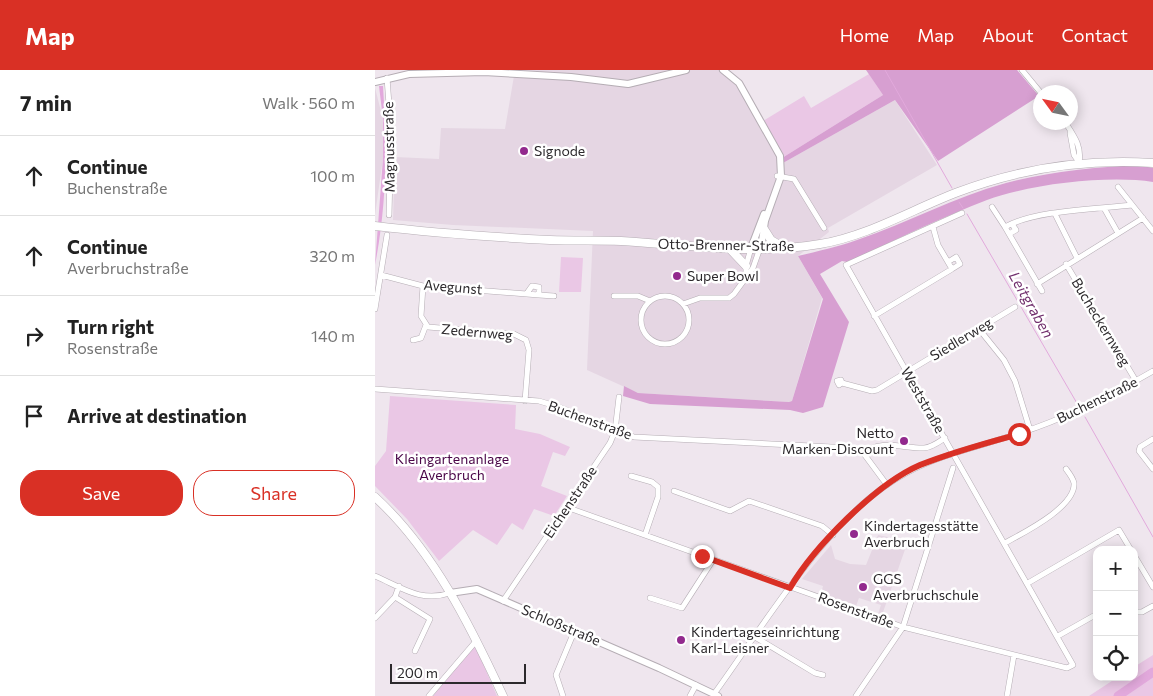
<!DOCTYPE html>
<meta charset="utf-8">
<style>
body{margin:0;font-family:Commissioner,sans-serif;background:#f6f6f6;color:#222}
.controls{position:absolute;right:15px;bottom:15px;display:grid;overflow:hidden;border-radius:10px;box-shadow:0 2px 12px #0003}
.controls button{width:45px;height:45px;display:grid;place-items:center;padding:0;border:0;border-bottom:1px solid #e0e0e0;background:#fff;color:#222;font:25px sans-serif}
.compass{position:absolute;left:658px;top:15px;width:45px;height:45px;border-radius:50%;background:#fff;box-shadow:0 2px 12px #0003;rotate:303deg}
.scale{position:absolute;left:15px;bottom:12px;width:136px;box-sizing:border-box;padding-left:5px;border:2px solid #2c292c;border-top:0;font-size:14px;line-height:18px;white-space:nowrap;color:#2c292c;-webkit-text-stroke:4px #fff;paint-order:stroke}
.stop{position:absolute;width:15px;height:15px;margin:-11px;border:4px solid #d93025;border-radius:50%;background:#fff}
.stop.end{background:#d93025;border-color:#fff;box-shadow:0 1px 5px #0008}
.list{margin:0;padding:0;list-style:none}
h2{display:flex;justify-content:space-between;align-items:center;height:65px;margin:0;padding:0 20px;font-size:21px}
h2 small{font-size:16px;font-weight:400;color:#767676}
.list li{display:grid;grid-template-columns:32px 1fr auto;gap:15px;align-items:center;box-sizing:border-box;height:80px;padding:0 20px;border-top:1px solid #e0e0e0}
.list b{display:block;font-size:19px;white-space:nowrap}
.list p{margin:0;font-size:16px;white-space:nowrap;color:#767676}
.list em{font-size:16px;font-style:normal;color:#767676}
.actions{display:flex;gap:10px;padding:15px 20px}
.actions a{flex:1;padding:11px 0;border:1px solid #d93025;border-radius:20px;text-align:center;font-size:18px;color:#d93025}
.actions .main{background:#d93025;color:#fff}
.icon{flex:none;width:28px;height:28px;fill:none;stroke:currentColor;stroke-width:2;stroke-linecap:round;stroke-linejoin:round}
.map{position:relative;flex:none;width:778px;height:626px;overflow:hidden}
header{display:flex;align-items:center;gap:30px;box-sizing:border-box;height:70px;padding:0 25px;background:#d93025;color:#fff}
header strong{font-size:24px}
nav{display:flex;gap:28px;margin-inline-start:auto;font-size:18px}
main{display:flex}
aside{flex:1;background:#fff}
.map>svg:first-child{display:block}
.built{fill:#e5d6e3}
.green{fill:#eac7e5}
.forest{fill:#d79fd1}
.water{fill:#e2a9dc}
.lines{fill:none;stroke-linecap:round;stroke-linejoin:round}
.stream{stroke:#e2a9dc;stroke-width:1}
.river{stroke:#e2a9dc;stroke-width:9}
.minor-casing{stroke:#b5adb4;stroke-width:6}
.tertiary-casing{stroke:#b5adb4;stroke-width:8}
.secondary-casing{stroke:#b5adb4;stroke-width:9}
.minor{stroke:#fff;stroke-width:5}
.tertiary{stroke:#fff;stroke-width:6}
.secondary{stroke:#fff;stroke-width:8}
.route{stroke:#d93025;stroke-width:6}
.poi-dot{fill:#92298d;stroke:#fff;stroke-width:2}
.labels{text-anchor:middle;stroke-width:5;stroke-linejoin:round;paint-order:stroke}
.street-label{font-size:14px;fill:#2c292c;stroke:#fff}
.poi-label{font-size:14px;fill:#2c292c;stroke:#fff;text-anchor:start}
.park-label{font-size:14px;fill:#4a0648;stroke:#fff}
.water-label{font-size:15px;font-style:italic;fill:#712f6d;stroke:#fff}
</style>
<header>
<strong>Map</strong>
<nav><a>Home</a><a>Map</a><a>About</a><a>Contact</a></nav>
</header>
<main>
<aside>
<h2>7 min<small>Walk · 560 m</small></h2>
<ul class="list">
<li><svg class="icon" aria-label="ahead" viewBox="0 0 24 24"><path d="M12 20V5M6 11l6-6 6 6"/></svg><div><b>Continue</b><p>Buchenstraße</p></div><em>100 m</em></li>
<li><svg class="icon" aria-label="ahead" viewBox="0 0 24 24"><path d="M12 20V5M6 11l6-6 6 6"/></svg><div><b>Continue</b><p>Averbruchstraße</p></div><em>320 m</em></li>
<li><svg class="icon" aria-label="right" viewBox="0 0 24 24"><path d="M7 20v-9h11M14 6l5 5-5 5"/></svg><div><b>Turn right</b><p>Rosenstraße</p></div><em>140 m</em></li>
<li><svg class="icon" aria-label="arrive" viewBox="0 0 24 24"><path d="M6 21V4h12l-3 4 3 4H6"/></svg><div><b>Arrive at destination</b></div></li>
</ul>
<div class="actions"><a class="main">Save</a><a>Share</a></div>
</aside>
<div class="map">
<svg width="778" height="626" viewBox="0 0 778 626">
<rect width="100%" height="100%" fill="#efe6ee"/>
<path class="built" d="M140 0H345L357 7 408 93 520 30 562 95 453 158 454 162 423 186 447 228 417 331 414 332 263 323 212 300 218 161 78 155 18 150 20 87 64 89 66 58 130 59Z
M0 18 8 49V88L0 145Z
M503 465 533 471 507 545 503 544 506 535 484 528 481 536 446 524 448 516 427 509 456 475 460 489 475 494 491 495Z"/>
<path class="green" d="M494 4 508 25 407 88 388 51 429 26 436 38Z
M186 187 208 188 206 222H184Z
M15 326 141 335 140 359 165 364 195 377 190 386 178 382 166 416 192 426 179 446 159 439 148 460 137 453 122 475 98 460 64 491 32 449 0 416V396L11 381Z
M100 575 122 626H58Z
M778 585V626H714L743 607H759V597Z"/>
<path class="forest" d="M491 0H642L664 26 563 91 520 30 408 93 407 88 508 25Z
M763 95 778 98V112C733 105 655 114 612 130 565 148 519 171 472 192L467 191 445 204 474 252 448 337 428 343 415 340 275 334 248 326 249 316 263 323 414 332 417 331 448 229 423 186C443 181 463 177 482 170 532 153 579 127 631 113 673 102 719 97 763 95Z"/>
<path class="water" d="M4 16H8C12 79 12 133 0 195L8 88V49Z"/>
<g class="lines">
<path class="stream" d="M510 0 577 118
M584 132 588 138
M592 144 703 335
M710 347 778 467"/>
<path class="river" d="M743 626 778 602"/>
<g class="minor-casing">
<path id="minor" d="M647 0 666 23
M12 8 16 61 14 145
M690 52C699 66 707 76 704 93
M695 63 699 85 704 92
M402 106 419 109 449 158
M743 117 778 161
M617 137 630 157
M729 138 743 163
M680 144 702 188
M634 164 641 160 637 154
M573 192 581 187 585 194 577 199
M691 194 761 311
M6 205 48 216 164 225V217L157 216 152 223
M371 205V196L376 178
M662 214 768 148
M48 216 46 246 53 257 139 264 151 270 154 280 150 331
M667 221 630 157C660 140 722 139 757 135
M164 225 179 226
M239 226H263L275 231
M266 250a24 24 0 1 1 48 0a24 24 0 1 1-48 0Z
M308 234 325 228H354L359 224 378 198 385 178
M0 239 12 165
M499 246 577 199 563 175 558 157
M604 259 629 290 640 311 655 360
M38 270 46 268 51 255
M467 313 466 310 462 311 464 315 467 313 497 321 502 320 640 237
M0 319 164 331 184 337 259 367 476 378 489 384 512 415
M778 369 765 377 764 381 778 399
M489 384C503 368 531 379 549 378 556 378 564 372 570 368
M256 406 277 412 283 417V427L270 465
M299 421 355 441 374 431 447 456 458 465
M191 437 528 557 692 598 698 595 471 195 587 143
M630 473C648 463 701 437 699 413 698 408 694 403 691 399
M759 485 778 517
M0 506C26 517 46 533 75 523
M653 513 744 460 756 480
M20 527 55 549 40 581
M275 528 307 538 338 490
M128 531 235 373 240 361 244 327
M759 542H767L778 536
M0 548 20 527 24 516
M683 566 722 544
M380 567 440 603 448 605
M339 624C390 554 454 444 531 403 566 384 607 376 645 363 692 348 735 326 778 301
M54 626 102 570
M188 626 181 605 199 562
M315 626 321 615
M481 626 528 557 578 398
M632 626 639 585"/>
</g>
<g class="tertiary-casing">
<path id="tertiary" d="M348 0 364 13 405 86 406 106 390 151 386 178
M0 12 34 4 109 2 196 7 253 14 311 0
M376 178 389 144
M75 523 102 519 284 598 343 626"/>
</g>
<g class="secondary-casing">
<path id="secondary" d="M0 156C58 163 116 167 175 170 199 171 222 170 246 171 312 175 380 185 445 174 493 166 538 139 583 122 646 98 710 89 778 93
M389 159 396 170 406 176
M354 178 371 196
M0 427C58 480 95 555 128 626"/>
</g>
<use href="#minor" class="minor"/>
<use href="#tertiary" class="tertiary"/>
<use href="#secondary" class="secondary"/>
</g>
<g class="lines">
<path class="route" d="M327 486 415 518C439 477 501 414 545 395 577 382 611 373 644 364"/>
</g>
<g class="poi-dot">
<circle cx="149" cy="81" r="5"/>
<circle cx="302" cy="206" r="5"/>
<circle cx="529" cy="371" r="5"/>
<circle cx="479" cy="464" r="5"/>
<circle cx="488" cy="517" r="5"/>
<circle cx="306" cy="570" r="5"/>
</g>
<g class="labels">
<g class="street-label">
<text transform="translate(14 77) rotate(-91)" y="5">Magnusstraße</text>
<text transform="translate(351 175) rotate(1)" y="5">Otto-Brenner-Straße</text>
<text transform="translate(78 217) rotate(5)" y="5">Avegunst</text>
<text transform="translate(726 252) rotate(59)" y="5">Bucheckernweg</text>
<text transform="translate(102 262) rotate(5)" y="5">Zedernweg</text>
<text transform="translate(586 269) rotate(-31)" y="5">Siedlerweg</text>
<text transform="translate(548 330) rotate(60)" y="5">Weststraße</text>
<text transform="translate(722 330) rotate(-26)" y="5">Buchenstraße</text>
<text transform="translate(215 350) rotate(20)" y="5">Buchenstraße</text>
<text transform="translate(195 432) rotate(-56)" y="5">Eichenstraße</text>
<text transform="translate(481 540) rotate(20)" y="5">Rosenstraße</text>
<text transform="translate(186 555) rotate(23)" y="5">Schloßstraße</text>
</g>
<g class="poi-label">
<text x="159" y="86">Signode</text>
<text x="312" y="211">Super Bowl</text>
<text x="519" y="368" text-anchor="end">Netto<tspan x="519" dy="16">Marken-Discount</tspan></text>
<text x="489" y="461">Kindertagesstätte<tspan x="489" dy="16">Averbruch</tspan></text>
<text x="498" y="514">GGS<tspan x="498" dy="16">Averbruchschule</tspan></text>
<text x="316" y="567">Kindertageseinrichtung<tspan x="316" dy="16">Karl-Leisner</tspan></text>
</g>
<g class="park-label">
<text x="77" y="394">Kleingartenanlage<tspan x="77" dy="16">Averbruch</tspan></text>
</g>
<g class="water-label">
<text transform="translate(656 235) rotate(60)" y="5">Leitgraben</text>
</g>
</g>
</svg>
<div class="controls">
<button>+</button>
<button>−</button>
<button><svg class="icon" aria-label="locate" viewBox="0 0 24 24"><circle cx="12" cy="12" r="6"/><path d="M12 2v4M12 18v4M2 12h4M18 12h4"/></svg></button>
</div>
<svg class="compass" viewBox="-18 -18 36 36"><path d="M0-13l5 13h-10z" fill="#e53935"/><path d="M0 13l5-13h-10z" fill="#767676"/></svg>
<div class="scale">200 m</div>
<div class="stop" style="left:644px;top:364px"></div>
<div class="stop end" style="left:327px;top:486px"></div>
</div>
</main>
